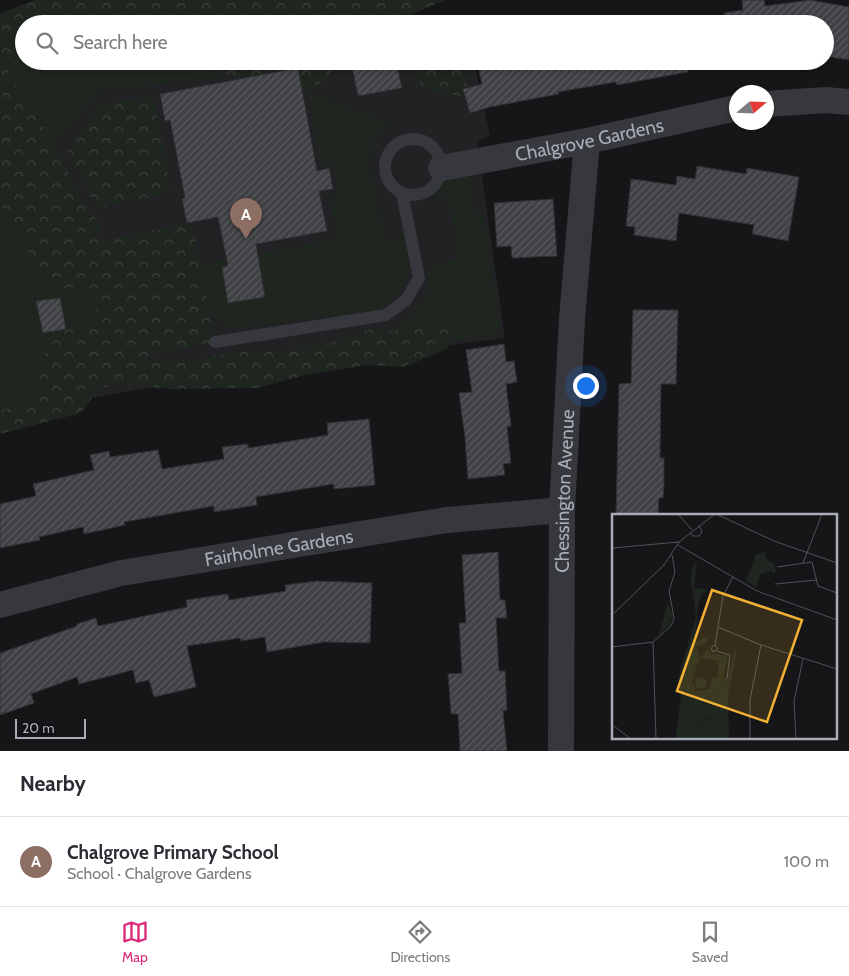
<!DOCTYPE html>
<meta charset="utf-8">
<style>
body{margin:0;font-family:Cabin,sans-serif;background:#f2f2f3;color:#2b2b33}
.compass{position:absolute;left:729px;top:85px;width:45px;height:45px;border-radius:50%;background:#fff;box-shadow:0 1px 4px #0004;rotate:71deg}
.scale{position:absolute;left:15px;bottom:12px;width:71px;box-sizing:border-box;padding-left:5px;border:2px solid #a8adb8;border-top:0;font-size:14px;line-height:18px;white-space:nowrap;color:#a8adb8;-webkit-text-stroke:4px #111113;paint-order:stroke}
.you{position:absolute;left:585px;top:385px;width:18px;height:18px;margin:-12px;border:4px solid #fff;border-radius:50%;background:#1a73e8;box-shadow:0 0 0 8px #1a73e833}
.badge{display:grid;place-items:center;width:32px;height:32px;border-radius:50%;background:#db2777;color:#fff;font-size:16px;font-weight:700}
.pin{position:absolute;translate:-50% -41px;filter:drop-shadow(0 1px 2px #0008)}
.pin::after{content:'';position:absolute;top:26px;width:18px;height:15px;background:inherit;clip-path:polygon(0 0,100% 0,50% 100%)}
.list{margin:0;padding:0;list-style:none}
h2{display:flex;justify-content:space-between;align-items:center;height:65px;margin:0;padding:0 20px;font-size:21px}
h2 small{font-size:16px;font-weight:400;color:#7c7c81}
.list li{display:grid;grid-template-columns:32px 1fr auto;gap:15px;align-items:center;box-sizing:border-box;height:90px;padding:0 20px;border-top:1px solid #e1e1e2}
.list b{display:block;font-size:19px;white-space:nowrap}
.list p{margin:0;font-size:16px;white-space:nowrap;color:#7c7c81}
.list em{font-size:16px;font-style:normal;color:#7c7c81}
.icon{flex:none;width:28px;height:28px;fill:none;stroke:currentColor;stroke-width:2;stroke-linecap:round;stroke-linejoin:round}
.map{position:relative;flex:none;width:849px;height:751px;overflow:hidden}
.search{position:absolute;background:#fff;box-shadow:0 1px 4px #0004;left:15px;right:15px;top:15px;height:55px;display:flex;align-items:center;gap:12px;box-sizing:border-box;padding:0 18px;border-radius:28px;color:#7c7c81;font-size:19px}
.sheet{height:155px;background:#fff}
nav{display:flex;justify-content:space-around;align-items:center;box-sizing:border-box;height:70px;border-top:1px solid #e1e1e2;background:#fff;font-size:14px;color:#7c7c81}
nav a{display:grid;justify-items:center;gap:2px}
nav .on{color:#db2777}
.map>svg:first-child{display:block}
.built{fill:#222225}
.grass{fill:#1e261f}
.forest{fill:url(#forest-crowns)}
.building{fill:url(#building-hatch);stroke:#303034}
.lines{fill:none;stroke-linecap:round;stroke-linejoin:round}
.lane{stroke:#37383d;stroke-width:12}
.street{stroke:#37383d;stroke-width:26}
.labels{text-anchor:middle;stroke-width:4.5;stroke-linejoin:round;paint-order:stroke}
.street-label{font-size:19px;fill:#a8adb8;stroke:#111113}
.inset-road{fill:none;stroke:#505258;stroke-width:1}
.view{fill:#f2b134;fill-opacity:0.15;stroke:#f2b134;stroke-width:2.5}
.inset-edge{fill:none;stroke:#a8adb8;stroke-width:2.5}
</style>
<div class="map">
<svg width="849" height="751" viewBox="0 0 849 751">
<defs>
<pattern id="forest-crowns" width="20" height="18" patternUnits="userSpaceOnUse" patternTransform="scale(1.25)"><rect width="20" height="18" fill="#1e261f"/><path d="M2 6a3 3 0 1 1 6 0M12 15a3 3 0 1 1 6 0" fill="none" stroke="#3c433d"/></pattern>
<pattern id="building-hatch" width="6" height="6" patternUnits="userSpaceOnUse" patternTransform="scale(1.25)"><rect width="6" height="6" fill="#404145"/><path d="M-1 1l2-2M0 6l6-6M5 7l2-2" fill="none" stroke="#595a5e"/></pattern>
</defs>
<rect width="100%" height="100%" fill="#161618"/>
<path class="built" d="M24 36V61H474L490 136 477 141 505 338 197 378 0 416V43Z"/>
<path class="grass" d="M24 51V61H180L211 69 230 76 100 91 54 144 29 104 7 73Z
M308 92 392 122 374 138 370 164 385 240 404 236 410 272 399 293 381 310 227 329 210 314 200 264 337 239 329 197 338 194 333 163 321 166Z
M470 174 476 215 483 214 501 333 451 341 456 329 390 331 412 315 427 293 429 265 459 259 447 195 430 198 448 176Z
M0 206H1L31 256 66 295 93 289 101 334 76 320 51 339 32 405 0 410Z"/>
<path class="forest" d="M35 0H445L413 14 416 24H24V51L7 73 29 104 54 144 78 193 100 225 98 241 192 223 215 342 143 357 168 362 238 352 294 350 337 341 371 329 390 331 421 328 456 329 447 349 403 367 367 365 300 376 258 388 173 389 121 385 99 388 81 413 0 434V410L32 405 50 339 76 320 96 329 101 333 92 286 91 288 66 296 31 256 1 206H0V13Z
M180 61H341L313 91 293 94 266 84Z
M409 61H470L464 97 423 89Z
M154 97 172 193 97 208 67 152 101 103Z"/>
<path class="building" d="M742 0H764L765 6 810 0 849 7V60L825 56V24H725L724 13 743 10Z
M351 61H396L402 88 358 96Z
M477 61H687L688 72 617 85 616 82 558 92 559 94 490 107 470 113 463 89 482 84Z
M298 68 317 171 329 168 333 189 319 191 327 231 256 244 265 297 228 303 222 267 228 266 218 217 187 223 182 199 185 198 170 120 165 121 160 94Z
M697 166 746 174 747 168 799 177 788 241 752 234 754 225 679 213 676 241 634 235 635 227 626 226 631 179 676 185 677 176 695 179Z
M553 199 557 256 512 258 511 246 497 247 494 203Z
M60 298 66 329 43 333 36 301Z
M633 310H678L676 384H661L660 458H664V486L663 498H659L658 515H616L619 384 631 383Z
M504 344 506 362 514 361 517 382 506 384 511 426 507 427 511 463 503 464 505 475 468 479 465 438 459 393 472 392 466 350Z
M369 419 375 485 334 489 333 484 256 497 257 505 214 512V506L124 522 125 525 84 534 83 527 39 537 40 540 0 548V504L36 496 33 484 94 470 90 455 109 451 110 457 158 450 162 469 224 459 222 447 248 444V448L328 435 327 423Z
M498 552 500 600H505L507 618H496L499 671H505L507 710 503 711 507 751H460L458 714H451L448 674 462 673 459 623H466L462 555Z
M317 581 372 583 370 643 324 642 267 652 265 637 241 641 240 638 187 646 196 687 154 697 149 680 136 683 133 670 79 684 77 677 31 694 34 703 0 715V653L77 626V624L96 618 98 626 187 607 186 600 228 594 229 600 286 591 285 585Z"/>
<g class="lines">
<path class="lane" d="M385 167a28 28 0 1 1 56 0a28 28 0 1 1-56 0Z
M215 342 386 315 406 300 419 278 402 193"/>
<g class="street">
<path d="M766 104 826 100 849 102"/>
<path id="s1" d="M441 168 587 141 736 108"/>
<path id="s2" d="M0 605 121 573 447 520 562 510"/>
<path id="s3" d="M561 751 562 510 572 319 587 141"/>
</g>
</g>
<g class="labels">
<g class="street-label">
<text dy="7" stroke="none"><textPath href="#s1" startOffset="151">Chalgrove Gardens</textPath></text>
<text dy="7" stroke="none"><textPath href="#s3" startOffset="260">Chessington Avenue</textPath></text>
<text dy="7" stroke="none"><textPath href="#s2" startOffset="285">Fairholme Gardens</textPath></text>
</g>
</g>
<g transform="translate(612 514)">
<rect width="225" height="225" fill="#161618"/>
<path d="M56 88 61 101 57 112 47 121ZM96 135 100 140 116 141 111 165 105 164 107 147 89 144ZM84 153 80 169 85 176 74 179 72 171ZM103 178 109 179 115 190 110 205 113 225H81L80 213 100 204 90 185 103 181Z" fill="#1e261f"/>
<path d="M153 38 156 47 162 49 164 57 162 60 159 57 148 60 144 74 134 66 144 40ZM85 46 82 74 93 75 95 79 91 78 86 91 84 128 92 123 96 125 93 130 84 132 88 146 72 176 74 179 98 175 100 163 115 165 114 173 120 146 123 136 125 138 116 181 117 225H113L110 205 115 190 108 185V178H103V181L90 185V189L97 190 96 197 102 199V202L80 213 81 225H65L64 220 69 181 66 165 84 102 79 67 80 55ZM83 169a6 6 0 1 1 12 0a6 6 0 1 1-12 0Z" fill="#1e261f"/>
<path class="inset-road" d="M66 0 80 16M104 0 162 27 225 49M78 18 81 22H87L90 18 87 11M66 31 145 77 225 106M0 34 67 28M191 49 210 0M165 53 200 48 206 72 225 79M163 70 205 66M0 101 52 51 67 28 103 0M106 113 149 131 225 155M41 128 44 225M103 131 99 134 101 138 106 135 103 131 111 82 121 63M0 133 41 128 59 112 62 104 57 77 63 58 60 41M105 137 118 141 115 165M0 178V212M2 212 19 225M138 225V186L149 131M184 225 182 187 191 145"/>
<path class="view" d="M100 76 190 106 155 208 65 177Z"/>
<rect width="225" height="225" class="inset-edge"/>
</g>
</svg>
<svg class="compass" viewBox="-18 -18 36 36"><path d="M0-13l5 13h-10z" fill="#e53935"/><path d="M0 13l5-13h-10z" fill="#7c7c81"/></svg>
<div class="scale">20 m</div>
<div class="you"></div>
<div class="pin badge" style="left:246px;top:239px;background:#8d6e63">A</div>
<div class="search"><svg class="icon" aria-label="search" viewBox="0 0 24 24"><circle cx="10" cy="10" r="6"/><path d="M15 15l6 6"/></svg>Search here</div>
</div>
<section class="sheet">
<h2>Nearby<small></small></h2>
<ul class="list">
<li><span class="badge" style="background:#8d6e63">A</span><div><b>Chalgrove Primary School</b><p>School · Chalgrove Gardens</p></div><em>100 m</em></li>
</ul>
</section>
<nav>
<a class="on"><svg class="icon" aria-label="map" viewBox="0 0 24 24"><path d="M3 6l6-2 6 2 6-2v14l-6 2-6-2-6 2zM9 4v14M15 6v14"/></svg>Map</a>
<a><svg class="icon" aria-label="directions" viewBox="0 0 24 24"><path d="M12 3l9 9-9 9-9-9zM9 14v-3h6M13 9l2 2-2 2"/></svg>Directions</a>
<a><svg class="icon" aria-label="saved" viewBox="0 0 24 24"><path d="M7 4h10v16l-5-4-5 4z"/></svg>Saved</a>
</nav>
